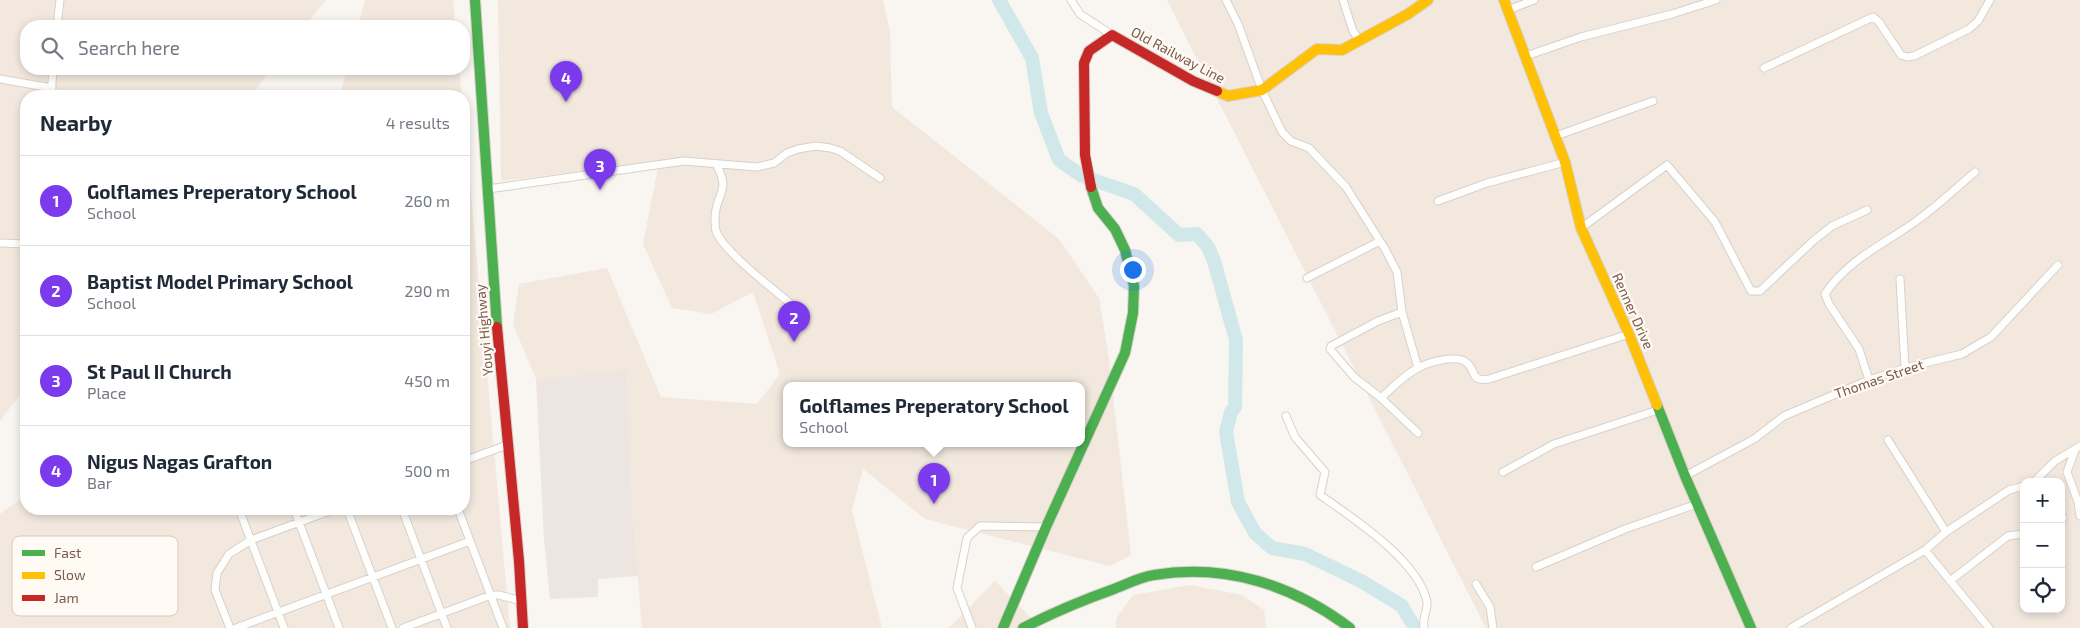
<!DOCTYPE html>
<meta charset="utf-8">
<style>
body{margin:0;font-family:"Exo 2",sans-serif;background:#f6f6f7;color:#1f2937}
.controls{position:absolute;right:15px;bottom:15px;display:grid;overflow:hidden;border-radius:10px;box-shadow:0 2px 8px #0003}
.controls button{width:45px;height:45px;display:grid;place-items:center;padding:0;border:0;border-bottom:1px solid #e0e1e3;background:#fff;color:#1f2937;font:25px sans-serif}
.you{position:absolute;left:1132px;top:269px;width:18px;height:18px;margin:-12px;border:4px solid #fff;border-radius:50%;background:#1a73e8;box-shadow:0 0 0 8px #1a73e833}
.badge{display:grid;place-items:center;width:32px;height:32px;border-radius:50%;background:#7c3aed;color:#fff;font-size:16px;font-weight:700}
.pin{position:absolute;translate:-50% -41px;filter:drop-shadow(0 1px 2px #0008)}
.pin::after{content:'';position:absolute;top:26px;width:18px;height:15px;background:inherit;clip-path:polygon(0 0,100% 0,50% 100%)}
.popup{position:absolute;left:783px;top:382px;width:302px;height:65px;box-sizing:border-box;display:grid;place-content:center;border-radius:10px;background:#fff;filter:drop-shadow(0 1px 4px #0005);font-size:16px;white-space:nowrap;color:#747a83}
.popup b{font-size:19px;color:#1f2937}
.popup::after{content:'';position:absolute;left:50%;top:100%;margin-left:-10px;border:10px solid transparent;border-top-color:#fff}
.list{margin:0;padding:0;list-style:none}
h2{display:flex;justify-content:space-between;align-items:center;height:65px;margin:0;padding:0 20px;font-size:21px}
h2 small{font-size:16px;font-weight:400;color:#747a83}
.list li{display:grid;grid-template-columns:32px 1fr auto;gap:15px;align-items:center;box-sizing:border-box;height:90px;padding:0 20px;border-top:1px solid #e0e1e3}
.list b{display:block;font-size:19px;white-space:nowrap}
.list p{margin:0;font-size:16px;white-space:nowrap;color:#747a83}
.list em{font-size:16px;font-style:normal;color:#747a83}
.icon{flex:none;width:28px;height:28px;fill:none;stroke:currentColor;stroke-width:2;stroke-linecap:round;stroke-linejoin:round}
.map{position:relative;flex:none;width:2080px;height:628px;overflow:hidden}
.search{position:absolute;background:#fff;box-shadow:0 2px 8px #0003;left:20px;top:20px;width:450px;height:55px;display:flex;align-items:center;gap:12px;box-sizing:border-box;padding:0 18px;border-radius:20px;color:#747a83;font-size:19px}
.panel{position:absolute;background:#fff;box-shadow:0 2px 8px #0003;left:20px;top:90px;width:450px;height:425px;border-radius:20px}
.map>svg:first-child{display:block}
.residential{fill:#f2e8de;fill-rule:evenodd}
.industrial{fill:#ede5e0}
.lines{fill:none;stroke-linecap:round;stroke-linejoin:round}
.river{stroke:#d0e8ea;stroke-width:14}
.street-casing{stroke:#d7d1cb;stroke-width:9}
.fast-casing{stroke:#d9d2cb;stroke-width:12}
.slow-casing{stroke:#d9d2cb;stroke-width:12}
.jam-casing{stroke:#d9d2cb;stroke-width:12}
.street{stroke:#fefefd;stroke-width:7}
.fast{stroke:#4caf50;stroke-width:10}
.slow{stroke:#ffc107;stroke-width:10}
.jam{stroke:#c62828;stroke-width:10}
.labels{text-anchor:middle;stroke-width:4.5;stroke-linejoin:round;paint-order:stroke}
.street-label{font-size:14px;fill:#7a5c4d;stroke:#fffaf3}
.key{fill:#fffaf3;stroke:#d7cbc1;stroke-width:1}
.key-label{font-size:14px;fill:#7a5c4d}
</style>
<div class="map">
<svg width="2080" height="628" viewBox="0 0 2080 628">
<rect width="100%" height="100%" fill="#f9f5f0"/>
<path class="residential" d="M0 0H326L305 26H26V69H272L251 96H26V387L0 421Z
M365 0H453L455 26H358Z
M498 0H883L890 31 892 107 1059 239 1099 298 1109 359 1131 555 1110 566 925 519 863 469 852 510 882 628H642L633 520 627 372 536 379 513 324 519 284 607 268 661 397 757 404 780 374 753 292 711 314 672 308 643 244 659 162 501 181ZM786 385H1082V443H786Z
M1167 0H2080V628H1486ZM2024 482H2061V609H2024Z
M347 69H459L462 96H340Z
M464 117 510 628H0V514L26 495V509H464Z
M995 581 1041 628H949Z
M1190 585 1242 595 1264 610 1266 628H1116V619L1133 595Z"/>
<path class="industrial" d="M627 371 633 520 638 576 598 579V597L550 599 544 539 536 379Z"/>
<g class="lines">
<path class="river" d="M999 0 1032 58 1041 113 1059 160 1082 176 1134 194 1179 235 1197 234 1208 247 1214 261 1236 340 1235 407 1231 412 1226 432 1238 502 1255 533 1272 548 1305 554 1361 581 1402 606 1415 628"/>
<g class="street-casing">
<path id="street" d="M1071 0 1080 14 1112 35
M1226 0 1238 24 1262 90 1282 132 1291 141 1309 148 1346 187 1385 249 1397 272 1402 312 1418 368
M1343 0 1353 31 1359 40
M1508 10 1534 0
M57 26 60 0
M1526 56 1581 37 1672 14 1716 0
M1764 68 1873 17 1879 22 1901 55 1907 57 1914 56 1969 29 1978 21 1990 0
M0 79 52 88
M51 96 53 69
M1556 136 1653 101
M716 164C732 192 715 193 715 219 715 223 715 227 716 231 723 251 773 289 791 304
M488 189 684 161 757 167 774 163 787 153 798 149 816 146 830 148 840 151 880 178
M1438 201 1487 183 1565 162
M1581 228 1667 165 1715 222 1751 291H1760L1813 241 1832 226 1867 210
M0 243 26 244
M1307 278 1380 241
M1900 279 1905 368
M1869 380 1859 349 1829 304 1825 294C1846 261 1884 244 1915 222 1936 207 1955 189 1975 172
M1381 398 1354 377 1330 349 1331 346 1378 321 1402 312
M1286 416 1295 437 1325 472 1320 495C1353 518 1419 561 1427 602 1428 611 1422 617 1424 628
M1418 433 1381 398C1392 388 1404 375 1418 368 1428 362 1458 354 1467 363 1477 372 1470 382 1489 379L1629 334
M1888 440 1946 532
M2075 450 2067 472 2078 502 2080 516
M464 461 507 445
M1503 472 1554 444 1658 410
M1685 476 1754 439 1784 416 1869 380 1905 368 1962 354 1991 337 2058 265
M2034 482 2055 461 2080 446
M239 509 284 628
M294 509 339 628
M347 509 392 628
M402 509 447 628
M458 509 503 628
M2061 520 2063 518
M1925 550 1989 628
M1536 567 1625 529 1697 504
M1950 581 2008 536 2024 534
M1476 584 1490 607 1493 628
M230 628 215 590 217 573 229 554 251 540 335 509
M236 628 470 541
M403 628 491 595H499L521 601
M972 628 957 588 967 538 980 526 1046 527
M1791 628 1925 550 1946 532 2009 490 2024 486"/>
</g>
<g class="fast-casing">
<path id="fast" d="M475 0 497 327
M1657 405 1685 476 1751 628
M1003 628 1046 527 1125 353 1133 313 1134 286 1125 250 1115 229 1098 208 1091 187
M1023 628C1052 613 1083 600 1114 589 1127 584 1140 577 1154 575 1225 563 1293 585 1350 628"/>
</g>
<g class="slow-casing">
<path id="slow" d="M1504 0 1565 162 1581 228 1629 334 1657 405
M1217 91 1228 96 1262 90 1317 49 1342 50 1408 14 1428 0"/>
</g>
<g class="jam-casing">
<path id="jam" d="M1091 187 1085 155 1084 63 1089 51 1112 35 1193 81 1217 91
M497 327 519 561 523 628"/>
</g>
<use href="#street" class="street"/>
<use href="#fast" class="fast"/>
<use href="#slow" class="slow"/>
<use href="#jam" class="jam"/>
</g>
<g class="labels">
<g class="street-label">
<text transform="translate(1178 55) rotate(28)" y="5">Old Railway Line</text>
<text transform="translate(1633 311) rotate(66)" y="5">Renner Drive</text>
<text transform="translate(484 330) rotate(-95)" y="5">Youyi Highway</text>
<text transform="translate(1879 379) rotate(-19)" y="5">Thomas Street</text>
</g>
</g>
<rect x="12" y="536" width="166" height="80" rx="8" class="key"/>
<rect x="22" y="550" width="23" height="6" fill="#4caf50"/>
<rect x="22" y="572" width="23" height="7" fill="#ffc107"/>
<rect x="22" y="595" width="23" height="6" fill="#c62828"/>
<g class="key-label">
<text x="54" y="558">Fast</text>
<text x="54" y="580">Slow</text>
<text x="54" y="603">Jam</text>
</g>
</svg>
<div class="controls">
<button>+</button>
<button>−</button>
<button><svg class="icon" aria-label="locate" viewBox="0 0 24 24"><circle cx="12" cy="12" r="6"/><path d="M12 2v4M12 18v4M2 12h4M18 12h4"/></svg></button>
</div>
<div class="you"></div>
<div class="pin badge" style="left:934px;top:504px">1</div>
<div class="popup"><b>Golflames Preperatory School</b>School</div>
<div class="pin badge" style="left:794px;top:342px">2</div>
<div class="pin badge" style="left:600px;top:190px">3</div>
<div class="pin badge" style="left:566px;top:102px">4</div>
<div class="search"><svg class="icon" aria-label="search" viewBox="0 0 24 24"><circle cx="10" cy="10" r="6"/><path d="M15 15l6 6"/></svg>Search here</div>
<section class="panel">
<h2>Nearby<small>4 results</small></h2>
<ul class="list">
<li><span class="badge">1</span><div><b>Golflames Preperatory School</b><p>School</p></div><em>260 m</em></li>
<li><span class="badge">2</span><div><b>Baptist Model Primary School</b><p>School</p></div><em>290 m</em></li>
<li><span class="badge">3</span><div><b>St Paul II Church</b><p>Place</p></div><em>450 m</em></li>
<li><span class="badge">4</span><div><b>Nigus Nagas Grafton</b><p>Bar</p></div><em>500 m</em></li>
</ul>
</section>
</div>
